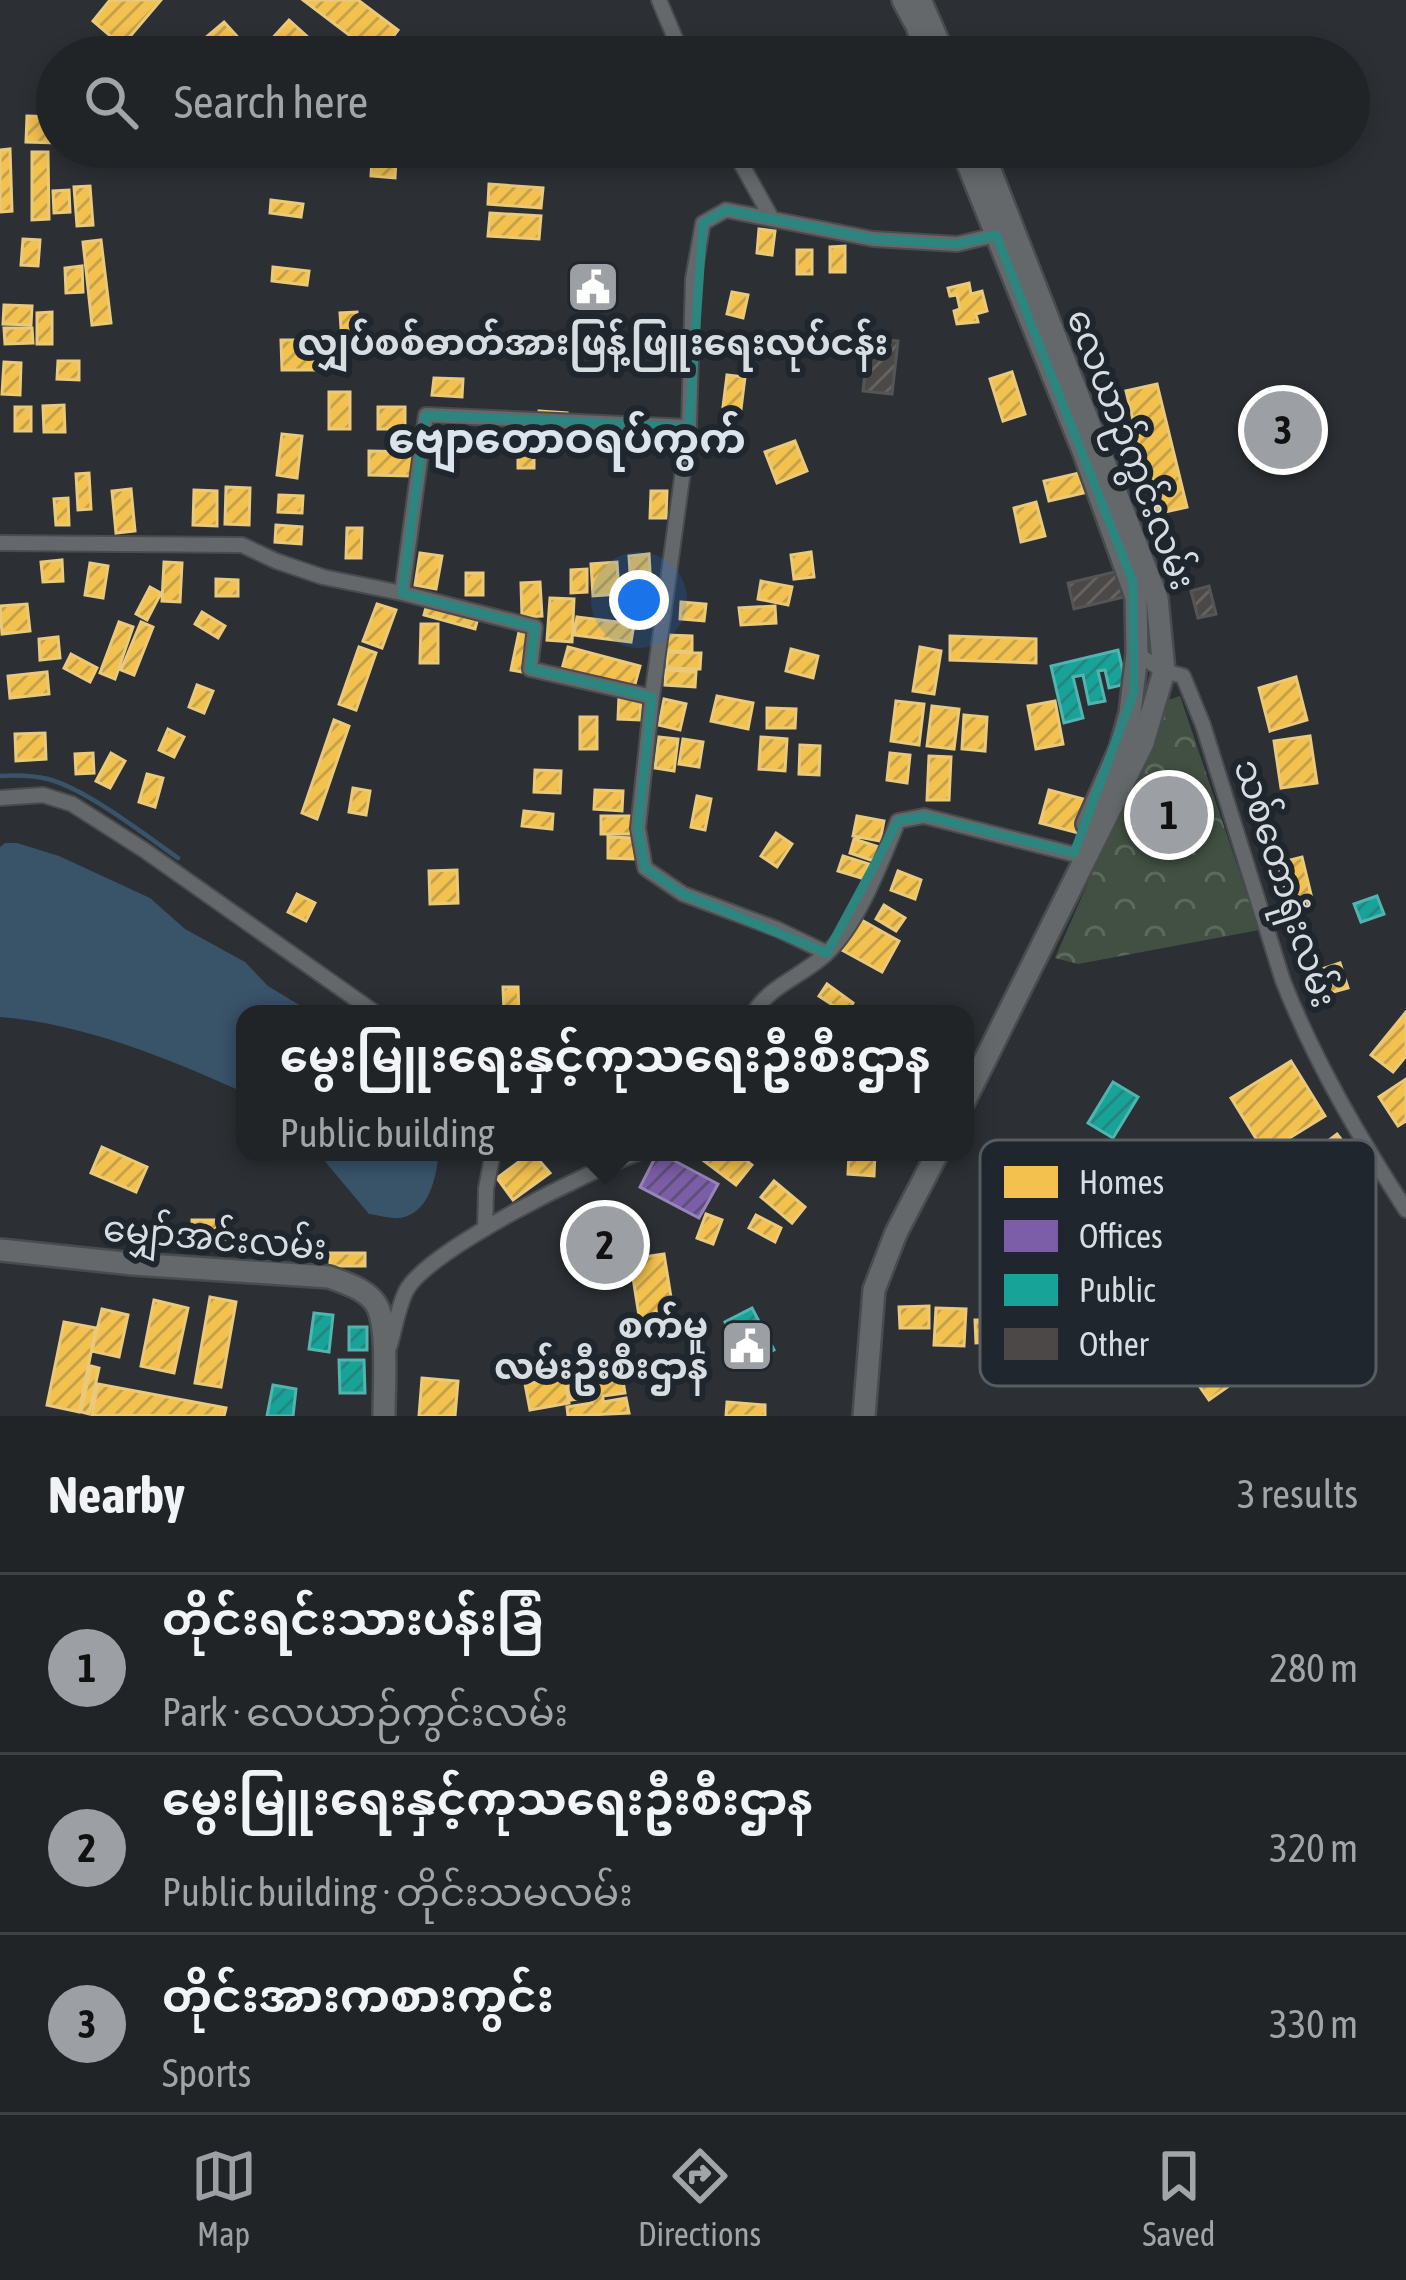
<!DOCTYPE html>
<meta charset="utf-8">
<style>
body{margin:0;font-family:"Asap Condensed","Noto Sans Myanmar",sans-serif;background:#2d3033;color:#f1f3f6}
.you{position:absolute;left:639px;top:600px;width:42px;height:42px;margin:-30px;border:9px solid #fff;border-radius:50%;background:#1a73e8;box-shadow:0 0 0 18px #1a73e833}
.badge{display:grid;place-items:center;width:78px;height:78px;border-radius:50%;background:#9ca0a4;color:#111;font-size:39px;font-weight:700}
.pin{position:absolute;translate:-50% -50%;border:6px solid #fff;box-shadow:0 3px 12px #0006}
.popup{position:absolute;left:236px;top:1005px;width:738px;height:156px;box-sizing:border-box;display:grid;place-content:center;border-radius:24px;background:#212427;filter:drop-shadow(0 3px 9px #0005);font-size:39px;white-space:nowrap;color:#a2a4a7}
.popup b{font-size:45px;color:#f1f3f6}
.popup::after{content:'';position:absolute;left:50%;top:100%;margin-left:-24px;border:24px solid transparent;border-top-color:#212427}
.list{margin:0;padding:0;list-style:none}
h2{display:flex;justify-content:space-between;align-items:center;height:156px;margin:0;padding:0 48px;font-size:51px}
h2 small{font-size:39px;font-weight:400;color:#a2a4a7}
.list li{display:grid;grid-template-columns:78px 1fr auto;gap:36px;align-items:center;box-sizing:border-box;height:180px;padding:0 48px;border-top:3px solid #3e4144}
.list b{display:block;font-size:45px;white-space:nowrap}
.list p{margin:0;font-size:39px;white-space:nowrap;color:#a2a4a7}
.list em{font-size:39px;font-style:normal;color:#a2a4a7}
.icon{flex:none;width:66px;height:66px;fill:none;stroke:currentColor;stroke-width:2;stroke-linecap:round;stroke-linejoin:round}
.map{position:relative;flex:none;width:1406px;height:1416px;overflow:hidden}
.search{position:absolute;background:#212427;box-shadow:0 6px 18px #0003;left:36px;right:36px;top:36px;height:132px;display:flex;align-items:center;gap:30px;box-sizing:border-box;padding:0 42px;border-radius:66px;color:#a2a4a7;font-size:45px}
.sheet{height:696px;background:#212427}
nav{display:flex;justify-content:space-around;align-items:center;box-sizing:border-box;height:168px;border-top:3px solid #3e4144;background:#212427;font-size:33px;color:#a2a4a7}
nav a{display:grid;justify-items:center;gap:6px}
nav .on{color:#9ca0a4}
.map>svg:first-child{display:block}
.park{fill:url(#park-crowns)}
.water{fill:#395369}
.homes{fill:url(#homes-hatch);stroke:#eac97a;stroke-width:3}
.offices{fill:url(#offices-hatch);stroke:#9784b8;stroke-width:3}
.public{fill:url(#public-hatch);stroke:#51b4ae;stroke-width:3}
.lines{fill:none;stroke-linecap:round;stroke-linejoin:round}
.stream{stroke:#395369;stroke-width:4.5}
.building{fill:url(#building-hatch);stroke:#555556;stroke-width:3}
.street-casing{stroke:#484c4f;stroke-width:18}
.secondary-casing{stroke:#484c4f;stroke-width:26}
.street{stroke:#65686a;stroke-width:14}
.secondary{stroke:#65686a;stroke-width:21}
.marked{fill:none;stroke:#2d857f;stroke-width:9;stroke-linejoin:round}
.labels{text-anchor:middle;stroke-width:12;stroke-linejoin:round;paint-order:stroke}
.poi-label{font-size:36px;font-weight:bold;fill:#d8dde1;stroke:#1f262d}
.street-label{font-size:36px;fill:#d8dde1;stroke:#1f262d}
.quarter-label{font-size:42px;font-weight:bold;fill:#dbe4ed;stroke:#1f262d}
.key{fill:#1f262d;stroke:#565d63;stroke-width:3}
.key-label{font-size:33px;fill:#d8dde1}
</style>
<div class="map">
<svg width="1406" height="1416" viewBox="0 0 1406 1416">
<defs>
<pattern id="park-crowns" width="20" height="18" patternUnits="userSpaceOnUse" patternTransform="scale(3)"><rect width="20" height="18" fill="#425043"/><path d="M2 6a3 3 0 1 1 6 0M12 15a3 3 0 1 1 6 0" fill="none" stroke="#5d695e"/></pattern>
<pattern id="homes-hatch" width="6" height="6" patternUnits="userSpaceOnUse" patternTransform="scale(3)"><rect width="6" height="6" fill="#f2c14e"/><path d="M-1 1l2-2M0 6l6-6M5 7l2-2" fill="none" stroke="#c6a14c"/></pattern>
<pattern id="offices-hatch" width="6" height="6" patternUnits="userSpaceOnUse" patternTransform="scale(3)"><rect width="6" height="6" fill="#7b5ea7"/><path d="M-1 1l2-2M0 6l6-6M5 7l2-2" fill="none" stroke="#5e5076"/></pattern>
<pattern id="public-hatch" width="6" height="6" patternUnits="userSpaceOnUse" patternTransform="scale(3)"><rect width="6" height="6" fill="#17a398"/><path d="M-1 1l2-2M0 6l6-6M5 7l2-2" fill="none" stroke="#24867f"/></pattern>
<pattern id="building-hatch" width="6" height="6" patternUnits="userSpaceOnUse" patternTransform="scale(3)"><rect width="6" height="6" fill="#4c4848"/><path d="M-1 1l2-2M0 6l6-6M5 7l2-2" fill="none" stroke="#656262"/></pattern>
</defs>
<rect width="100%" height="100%" fill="#2c3034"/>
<path class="park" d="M1180 696 1259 930 1078 964 1055 958 1168 700Z"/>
<path class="water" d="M5 843H17L59 856 150 898 185 929 245 962 268 986 314 1014H245V1093C167 1058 85 1024 0 1017V847Z
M317 1152H439C436 1177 430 1213 400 1218 391 1219 378 1215 369 1214Z"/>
<path class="homes" d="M110 0H161L122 46 93 21Z
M303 0H358L398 30 378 57Z
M289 20 330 57H286L269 42Z
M224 22 243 43 227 57H208L197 45Z
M27 116 57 117V143L26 142Z
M903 147H936L939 153 910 165Z
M10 149 12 211 0 212V150Z
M32 152H48L49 219 32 220Z
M372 159 396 160 395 178 371 176Z
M489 184 543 188 541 208 488 204Z
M90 186 93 225 77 226 74 187Z
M69 190 70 212 54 213 53 191Z
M271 200 303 204 301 217 270 213Z
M490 213 541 216 539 239 488 236Z
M759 229 775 231 772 255 757 253Z
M23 239 40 240 38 266 21 265Z
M101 240 111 323 92 325 83 242Z
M845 246V272H830V247Z
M797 250H812V274H797Z
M82 266 83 292 66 293 65 268Z
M273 267 309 271 307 285 272 281Z
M969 283 971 294 982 291 987 311 976 314 978 322 957 324 954 311 960 309 957 295 950 296 948 288Z
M732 292 748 295 743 318 727 314Z
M4 305 32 306 31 325 3 324Z
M52 312V344H37V313Z
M357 312 359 343 342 344 340 313Z
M4 328H32L33 343 5 344Z
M281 340H318L319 370H282Z
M58 361H79V380L57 379Z
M4 362 21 363 20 395 2 394Z
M1012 372 1025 414 1003 421 990 379Z
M727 375 745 377 741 409 723 407Z
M434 378 463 379 462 397 432 395Z
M1157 384 1187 507 1156 514 1126 391Z
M329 392H350V429H329Z
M64 405 65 432H44L43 406Z
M15 407H31V431H15Z
M378 407H405V429H378Z
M539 411 567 413 565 452 537 450Z
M282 434 302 436 297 478 277 475Z
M795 441 807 471 777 483 765 452Z
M518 444H534V468H518Z
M369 451 413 452 412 476 369 475Z
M89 473 91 509 78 510 76 474Z
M1079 473 1084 493 1049 501 1044 481Z
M226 487 250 488 249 525 225 524Z
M131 489 135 531 116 533 112 491Z
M194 490 217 491V526L193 525Z
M651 491H667L666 518H650Z
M279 495 303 496 302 513 278 512Z
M68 498 69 525H56L54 499Z
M1036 502 1045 536 1021 542 1014 508Z
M276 525 302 527 301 544 275 542Z
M347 528H362L361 558H346Z
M811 552 814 577 794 579 791 555Z
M420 553 442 556 436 589 415 585Z
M649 554 651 588 631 589 629 556Z
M62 560 63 581 43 582 41 562Z
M164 562 182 563 180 602 162 601Z
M617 562 619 594 593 596 591 564Z
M90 563 108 566 103 598 85 595Z
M587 569V592L571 593V570Z
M466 573H483V595H466Z
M216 579 238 580V596H216Z
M761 581 792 587 788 605 758 599Z
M540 582 542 616 522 617 521 583Z
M150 587 161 593 147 620 136 614Z
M550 598 574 599 572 642 547 640Z
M428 600 479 614 475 629 424 615Z
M681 602 706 604 704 621 680 619Z
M27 604 30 631 2 634 0 606Z
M377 604 396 610 382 648 363 641Z
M775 606 776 623 741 625 739 608Z
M202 612 225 626 218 638 195 624Z
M577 617 634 624 631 642 574 635Z
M119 622 133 627 115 679 100 673Z
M141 622 153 627 134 675 121 670Z
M421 624H438V663H420Z
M520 627 536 630 528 673 511 670Z
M666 635 692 636V652L666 650Z
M950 636 1036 639V663L950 660Z
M58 637 60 658 40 660 39 639Z
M359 647 376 653 356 710 339 704Z
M568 647 640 666 634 688 562 669Z
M920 647 941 651 934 694 913 691Z
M791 649 818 656 813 678 786 671Z
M667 652 701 653 700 669 667 668Z
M71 654 97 668 90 682 64 668Z
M666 670 696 672 695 687 665 685Z
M47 672 49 694 10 698 8 676Z
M1296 677 1307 720 1270 731 1259 688Z
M197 685 213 691 204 713 189 707Z
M619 695 641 696 640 720 618 719Z
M717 696 753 703 748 729 711 721Z
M664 699 686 704 680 730 659 725Z
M896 701 924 704 919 745 891 741Z
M1055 701 1063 744 1036 749 1028 706Z
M932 706 959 709 954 749 927 746Z
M767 708 796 709 795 728H767Z
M964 715 987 717 985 751 962 749Z
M580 717H597V749H580Z
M334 720 349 726 317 819 302 813Z
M168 729 184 737 174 757 159 750Z
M45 733 46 759 16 761 15 734Z
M1310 736 1317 783 1281 788 1274 741Z
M659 737 678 739 674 771 655 768Z
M761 737 787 739 785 771 759 769Z
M683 739 703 742 699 767 679 764Z
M800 745 820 746 819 775 799 774Z
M93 753 94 773 76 774 75 754Z
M111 753 125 761 110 788 96 781Z
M890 753 910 755 907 783 887 780Z
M929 756 951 757 949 800H927Z
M535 770 561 771 560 793 534 792Z
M147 774 163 778 155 807 139 802Z
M353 788 370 791 366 815 349 812Z
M595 790 623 791 622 811 594 809Z
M1049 790 1091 801 1082 834 1040 823Z
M697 796 711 799 705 830 691 827Z
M524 811 553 814 552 829 522 826Z
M601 816H638V834H601Z
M857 816 884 821 880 841 853 836Z
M776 833 792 844 777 867 761 856Z
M608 837 635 838 634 859 608 858Z
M854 839 879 847 874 861 850 853Z
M843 856 869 864 865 879 838 871Z
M1302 857 1314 907 1290 913 1278 863Z
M457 870 458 903 430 904 429 871Z
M898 871 921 880 915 899 891 890Z
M297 894 315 903 306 921 288 912Z
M884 905 905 918 896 931 876 919Z
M858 918 899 941 882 972 840 949Z
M1340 963 1348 988 1326 994 1319 970Z
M827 984 853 1003 846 1014 819 996Z
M503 987H518L519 1014H504Z
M1406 1012V1056L1393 1072 1371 1055Z
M1291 1061 1325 1116 1265 1153 1231 1098Z
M1406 1079V1121L1398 1126 1379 1097Z
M1337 1134 1372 1180 1347 1199 1312 1153Z
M102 1147 147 1167 136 1192 91 1173Z
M532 1152 550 1173 513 1200 497 1178Z
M692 1152H735L752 1165 736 1185Z
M849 1152H875L874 1176 848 1174Z
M1277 1165 1315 1222 1283 1243 1245 1187Z
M774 1181 805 1207 792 1223 761 1197Z
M706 1214 722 1220 713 1244 697 1238Z
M756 1215 781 1228 775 1242 749 1228Z
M192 1220H226V1239H192Z
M1186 1221 1212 1224 1206 1269 1180 1265Z
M1087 1251 1115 1331 1089 1340 1061 1260Z
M330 1253H365V1266H330Z
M664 1254 674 1316 640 1322 630 1259Z
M1048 1277 1063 1316 1030 1329 1015 1290Z
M210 1297 236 1302 221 1387 195 1383Z
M154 1300 188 1308 174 1373 141 1366Z
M929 1306V1328H900L899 1307Z
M999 1307V1319H1003L1005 1341 976 1343 975 1320H984V1308Z
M936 1308 966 1309 964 1346 934 1345Z
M102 1309 128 1315 119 1357 92 1351Z
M64 1322 96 1328 79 1412 47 1405Z
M1281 1327 1301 1356 1278 1373 1257 1345Z
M1213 1363 1229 1386 1209 1400 1193 1377Z
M601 1364 603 1378 622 1375 625 1393 603 1396V1402L626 1398 629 1413 568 1416 567 1407 592 1403 591 1397 571 1400 568 1383 587 1380 586 1367Z
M91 1366 99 1368 89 1414 81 1412Z
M552 1368 554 1377 564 1375 569 1403 530 1410 525 1384 538 1382 536 1371Z
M422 1378 458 1381 455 1416H419Z
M98 1384 226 1408 224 1416 92 1415Z
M727 1402 765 1405V1416H726Z"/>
<path class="offices" d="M658 1152 718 1184 699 1218 640 1187Z"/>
<path class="public" d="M574 277H614V298H574Z
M1118 650 1126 684 1109 688 1105 670 1098 671 1105 701 1089 704 1083 675 1073 677 1083 718 1064 723 1051 666Z
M1377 896 1384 914 1361 922 1354 904Z
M1113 1082 1138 1097 1113 1138 1088 1123Z
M596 1220 632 1239 620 1263 584 1245Z
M984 1235 1024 1236 1023 1272H983Z
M752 1308 774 1350 748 1364 725 1322Z
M314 1313 333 1315 329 1352 309 1349Z
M349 1327H367V1350H349Z
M339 1360H364L365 1393H340Z
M273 1385 296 1389 293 1416H267Z"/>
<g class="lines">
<path class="stream" d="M0 776C16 775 31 775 48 779 86 789 144 834 178 858"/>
</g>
<path class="building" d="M869 338 898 341 892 394 863 391Z
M1131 568 1137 594 1074 609 1068 583Z
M1209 586 1216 614 1198 618 1191 591Z"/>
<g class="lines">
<g class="street-casing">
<path id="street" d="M659 0 683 57
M732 147 772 219
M0 543 242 545 276 561 323 577 402 593 535 627 530 669 652 697 638 828 645 868 683 894 777 929 827 953
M402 593 426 415 689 427 693 279 703 223 726 210 873 239 957 244 996 235
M1137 654 1164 671 1183 676 1203 725 1283 981C1315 1062 1359 1137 1406 1210
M652 697 689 427
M0 798 43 795 72 804 144 850 377 1014
M753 1014C769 986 802 976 826 954 859 923 881 862 898 821L924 816 1085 857
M485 1229 486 1189 493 1152
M390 1345C395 1328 398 1307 406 1291 428 1249 593 1169 641 1152"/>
</g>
<g class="secondary-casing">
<path id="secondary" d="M903 0 917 26 927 57
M920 0 945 57
M961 147 1084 453 1136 597 1137 654 1130 713 1120 749 1087 824
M965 1100 1143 743 1164 671 1157 598 981 147
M0 1250 133 1264 329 1277C345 1283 370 1290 378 1308 388 1331 384 1389 384 1416
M864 1416 874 1290 896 1233 938 1152"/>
</g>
<use href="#street" class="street"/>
<use href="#secondary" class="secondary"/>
</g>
<path class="marked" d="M726 210 873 239 957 244 996 235 1133 582 1134 692 1074 853 924 816 898 821 827 953 683 894 645 868 638 828 652 697 530 669 535 627 402 593 426 415 689 427 703 223Z"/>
<defs>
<g id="civic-square" transform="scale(2.7)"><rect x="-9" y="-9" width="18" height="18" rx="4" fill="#9ca0a4" stroke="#1f262d"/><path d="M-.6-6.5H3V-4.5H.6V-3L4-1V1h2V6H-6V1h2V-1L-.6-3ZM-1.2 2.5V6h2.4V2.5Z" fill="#fff"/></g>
</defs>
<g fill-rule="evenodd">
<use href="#civic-square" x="593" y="287"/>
<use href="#civic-square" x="747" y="1346"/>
</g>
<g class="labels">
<g class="poi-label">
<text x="593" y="355">လျှပ်စစ်ဓာတ်အားဖြန့်ဖြူးရေးလုပ်ငန်း</text>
<text x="708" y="1338" text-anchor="end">စက်မူ<tspan x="708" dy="41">လမ်းဦးစီးဌာန</tspan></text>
</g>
<g class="street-label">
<text transform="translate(1132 449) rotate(69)" y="13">လေယာဉ်ကွင်းလမ်း</text>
<text transform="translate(1286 883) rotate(72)" y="13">သစ်တောရုံးလမ်း</text>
<text transform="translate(215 1237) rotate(5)" y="13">မျှော်အင်းလမ်း</text>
</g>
<g class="quarter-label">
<text x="567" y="453">ဗျောတောဝရပ်ကွက်</text>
</g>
</g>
<rect x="980" y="1140" width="396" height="246" rx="18" class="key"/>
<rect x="1004" y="1166" width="54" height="32" fill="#f2c14e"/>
<rect x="1004" y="1220" width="54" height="32" fill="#7b5ea7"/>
<rect x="1004" y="1274" width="54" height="32" fill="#17a398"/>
<rect x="1004" y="1328" width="54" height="32" fill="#4c4848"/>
<g class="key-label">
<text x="1079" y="1194">Homes</text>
<text x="1079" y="1248">Offices</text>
<text x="1079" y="1302">Public</text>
<text x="1079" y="1356">Other</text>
</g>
</svg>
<div class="you"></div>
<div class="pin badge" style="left:1169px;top:815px">1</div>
<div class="pin badge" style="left:605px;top:1245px">2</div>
<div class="popup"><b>မွေးမြူးရေးနှင့်ကုသရေးဦးစီးဌာန</b>Public building</div>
<div class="pin badge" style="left:1283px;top:430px">3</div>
<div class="search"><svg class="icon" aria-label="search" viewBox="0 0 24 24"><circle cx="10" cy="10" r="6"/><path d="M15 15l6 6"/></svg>Search here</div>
</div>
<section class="sheet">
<h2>Nearby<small>3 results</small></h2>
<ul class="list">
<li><span class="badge">1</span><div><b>တိုင်းရင်းသားပန်းခြံ</b><p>Park · လေယာဉ်ကွင်းလမ်း</p></div><em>280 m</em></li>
<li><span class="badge">2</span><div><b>မွေးမြူးရေးနှင့်ကုသရေးဦးစီးဌာန</b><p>Public building · တိုင်းသမလမ်း</p></div><em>320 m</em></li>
<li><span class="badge">3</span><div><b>တိုင်းအားကစားကွင်း</b><p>Sports</p></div><em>330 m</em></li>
</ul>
</section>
<nav>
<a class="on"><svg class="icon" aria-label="map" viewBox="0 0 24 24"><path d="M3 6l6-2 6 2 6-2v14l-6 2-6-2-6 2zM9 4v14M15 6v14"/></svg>Map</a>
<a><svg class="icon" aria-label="directions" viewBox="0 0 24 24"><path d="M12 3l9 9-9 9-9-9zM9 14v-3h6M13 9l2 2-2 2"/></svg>Directions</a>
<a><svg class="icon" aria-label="saved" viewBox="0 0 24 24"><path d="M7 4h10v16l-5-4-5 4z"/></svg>Saved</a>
</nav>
